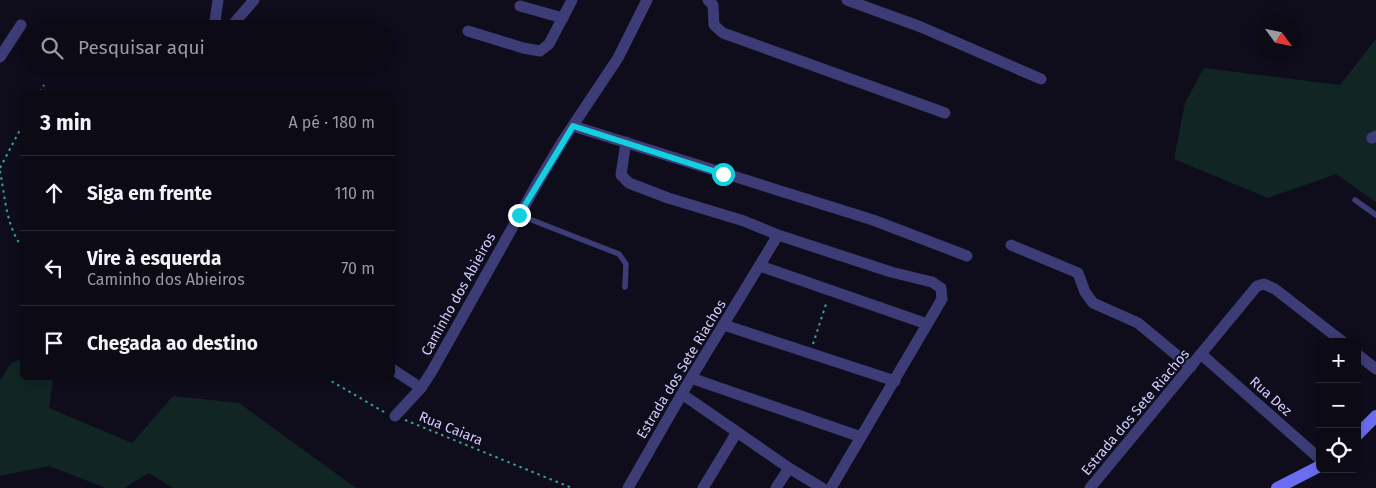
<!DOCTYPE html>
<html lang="pt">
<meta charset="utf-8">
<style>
body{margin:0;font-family:"Fira Sans",sans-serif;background:#191822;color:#f1f3f6}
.controls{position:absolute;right:15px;bottom:15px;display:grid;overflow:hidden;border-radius:8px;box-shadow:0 2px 12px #0003}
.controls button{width:45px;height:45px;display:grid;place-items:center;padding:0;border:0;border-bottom:1px solid #2b2b34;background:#0b0a15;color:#f1f3f6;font:25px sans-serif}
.compass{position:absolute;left:1256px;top:15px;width:45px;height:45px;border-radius:50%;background:#0b0a15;box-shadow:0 2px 12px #0003;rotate:123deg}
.stop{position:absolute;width:15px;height:15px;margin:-11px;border:4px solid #14d0df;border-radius:50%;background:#fff}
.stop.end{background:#14d0df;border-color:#fff;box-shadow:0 1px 5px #0008}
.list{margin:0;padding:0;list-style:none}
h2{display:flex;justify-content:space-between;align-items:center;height:65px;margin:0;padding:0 20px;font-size:21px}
h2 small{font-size:16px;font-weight:400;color:#9a9aa0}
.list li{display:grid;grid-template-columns:32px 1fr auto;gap:15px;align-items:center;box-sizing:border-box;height:75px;padding:0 20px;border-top:1px solid #2b2b34}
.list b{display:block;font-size:19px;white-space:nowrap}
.list p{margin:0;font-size:16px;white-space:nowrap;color:#9a9aa0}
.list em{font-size:16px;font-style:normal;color:#9a9aa0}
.icon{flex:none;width:28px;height:28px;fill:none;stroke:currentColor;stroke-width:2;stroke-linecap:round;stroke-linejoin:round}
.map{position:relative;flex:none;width:1376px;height:488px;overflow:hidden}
.search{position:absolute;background:#0b0a15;box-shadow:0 2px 12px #0003;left:20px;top:20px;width:375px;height:55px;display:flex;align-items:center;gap:12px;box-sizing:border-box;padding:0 18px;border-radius:28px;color:#9a9aa0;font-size:19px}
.panel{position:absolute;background:#0b0a15;box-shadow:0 2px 12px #0003;left:20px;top:90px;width:375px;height:290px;border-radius:8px}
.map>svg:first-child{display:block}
.green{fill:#112524}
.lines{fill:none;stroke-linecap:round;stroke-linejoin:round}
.path{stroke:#37a49b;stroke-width:2;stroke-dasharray:2.5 4;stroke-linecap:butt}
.lane{stroke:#3d3c77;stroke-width:5.5}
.street{stroke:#3d3c77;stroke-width:11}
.secondary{stroke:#6c6cf2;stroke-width:12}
.route{stroke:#14d0df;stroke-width:6}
.labels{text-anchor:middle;stroke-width:4;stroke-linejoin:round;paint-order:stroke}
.street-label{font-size:14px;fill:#d0ccfb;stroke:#0f0d1c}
</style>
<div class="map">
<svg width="1376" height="488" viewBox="0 0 1376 488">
<rect width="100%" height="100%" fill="#0f0d1c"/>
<path class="green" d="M1376 39V202L1336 174 1268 198 1174 159 1185 103 1204 68 1340 85Z
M22 359V378H53L49 408 132 443 173 396 239 403 356 488H173L149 473 124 488H106L49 466 0 476V380L11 363Z"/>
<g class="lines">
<path class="path" d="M40 92 44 85
M0 168 22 126
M0 171C5 196 6 226 22 247
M813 344 827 301
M326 378 384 412
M405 420 572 488"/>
<path class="lane" d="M1355 200 1376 215
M519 215 619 254 626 264 625 287"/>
<path class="street" d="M218 0 215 21 224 29
M708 0 713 5 714 25 723 33 945 113
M847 0 921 27 1041 79
M520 6 563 18
M229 29 254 0
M468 31 523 48 540 51 549 44 572 0
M0 57 21 25
M573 126 873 220 967 256
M1372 138 1376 136
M626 142 621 175 629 183 668 198 744 221 778 235 891 272 932 282 941 288 942 299 831 488
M1011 245 1078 273 1085 292 1093 303 1138 323 1191 367
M760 266 927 324
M724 325 895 381
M1357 354 1376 369
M1202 355 1320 459
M392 369 421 388
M691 378 861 437
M682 394 789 468 822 488
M395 416 421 388 432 371 538 182 562 142 618 58 647 0
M628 488 691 378 778 235
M703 488 737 432
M776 488 789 468
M1090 488 1257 286 1264 284 1275 289 1343 342"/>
<path class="secondary" d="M1357 435 1376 416
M1277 488 1320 466"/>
</g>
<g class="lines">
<path class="route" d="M519 215 573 126 723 174"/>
</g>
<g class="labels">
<g class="street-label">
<text transform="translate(458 294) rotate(-61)" y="5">Caminho dos Abieiros</text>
<text transform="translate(681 369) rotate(-59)" y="5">Estrada dos Sete Riachos</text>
<text transform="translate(1271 396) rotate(42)" y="5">Rua Dez</text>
<text transform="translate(1135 412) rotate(-50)" y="5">Estrada dos Sete Riachos</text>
<text transform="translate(451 428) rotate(22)" y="5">Rua Caiara</text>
</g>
</g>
</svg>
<div class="controls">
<button>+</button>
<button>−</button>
<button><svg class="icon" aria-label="locate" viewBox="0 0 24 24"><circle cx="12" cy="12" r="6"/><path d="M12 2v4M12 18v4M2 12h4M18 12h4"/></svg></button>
</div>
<svg class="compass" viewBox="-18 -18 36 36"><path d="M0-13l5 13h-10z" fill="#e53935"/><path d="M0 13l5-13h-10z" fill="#9a9aa0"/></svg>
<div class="stop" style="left:723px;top:174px"></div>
<div class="stop end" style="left:519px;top:215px"></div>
<div class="search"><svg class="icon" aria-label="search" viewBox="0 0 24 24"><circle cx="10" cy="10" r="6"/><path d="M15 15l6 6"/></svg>Pesquisar aqui</div>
<section class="panel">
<h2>3 min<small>A pé · 180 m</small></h2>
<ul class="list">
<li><svg class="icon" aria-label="ahead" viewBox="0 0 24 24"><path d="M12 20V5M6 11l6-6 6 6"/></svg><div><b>Siga em frente</b></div><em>110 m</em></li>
<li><svg class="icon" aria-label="left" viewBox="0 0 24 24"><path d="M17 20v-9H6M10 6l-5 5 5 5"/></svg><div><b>Vire à esquerda</b><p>Caminho dos Abieiros</p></div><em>70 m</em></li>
<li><svg class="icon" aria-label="arrive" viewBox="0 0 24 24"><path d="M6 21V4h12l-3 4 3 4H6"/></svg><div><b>Chegada ao destino</b></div></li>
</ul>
</section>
</div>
